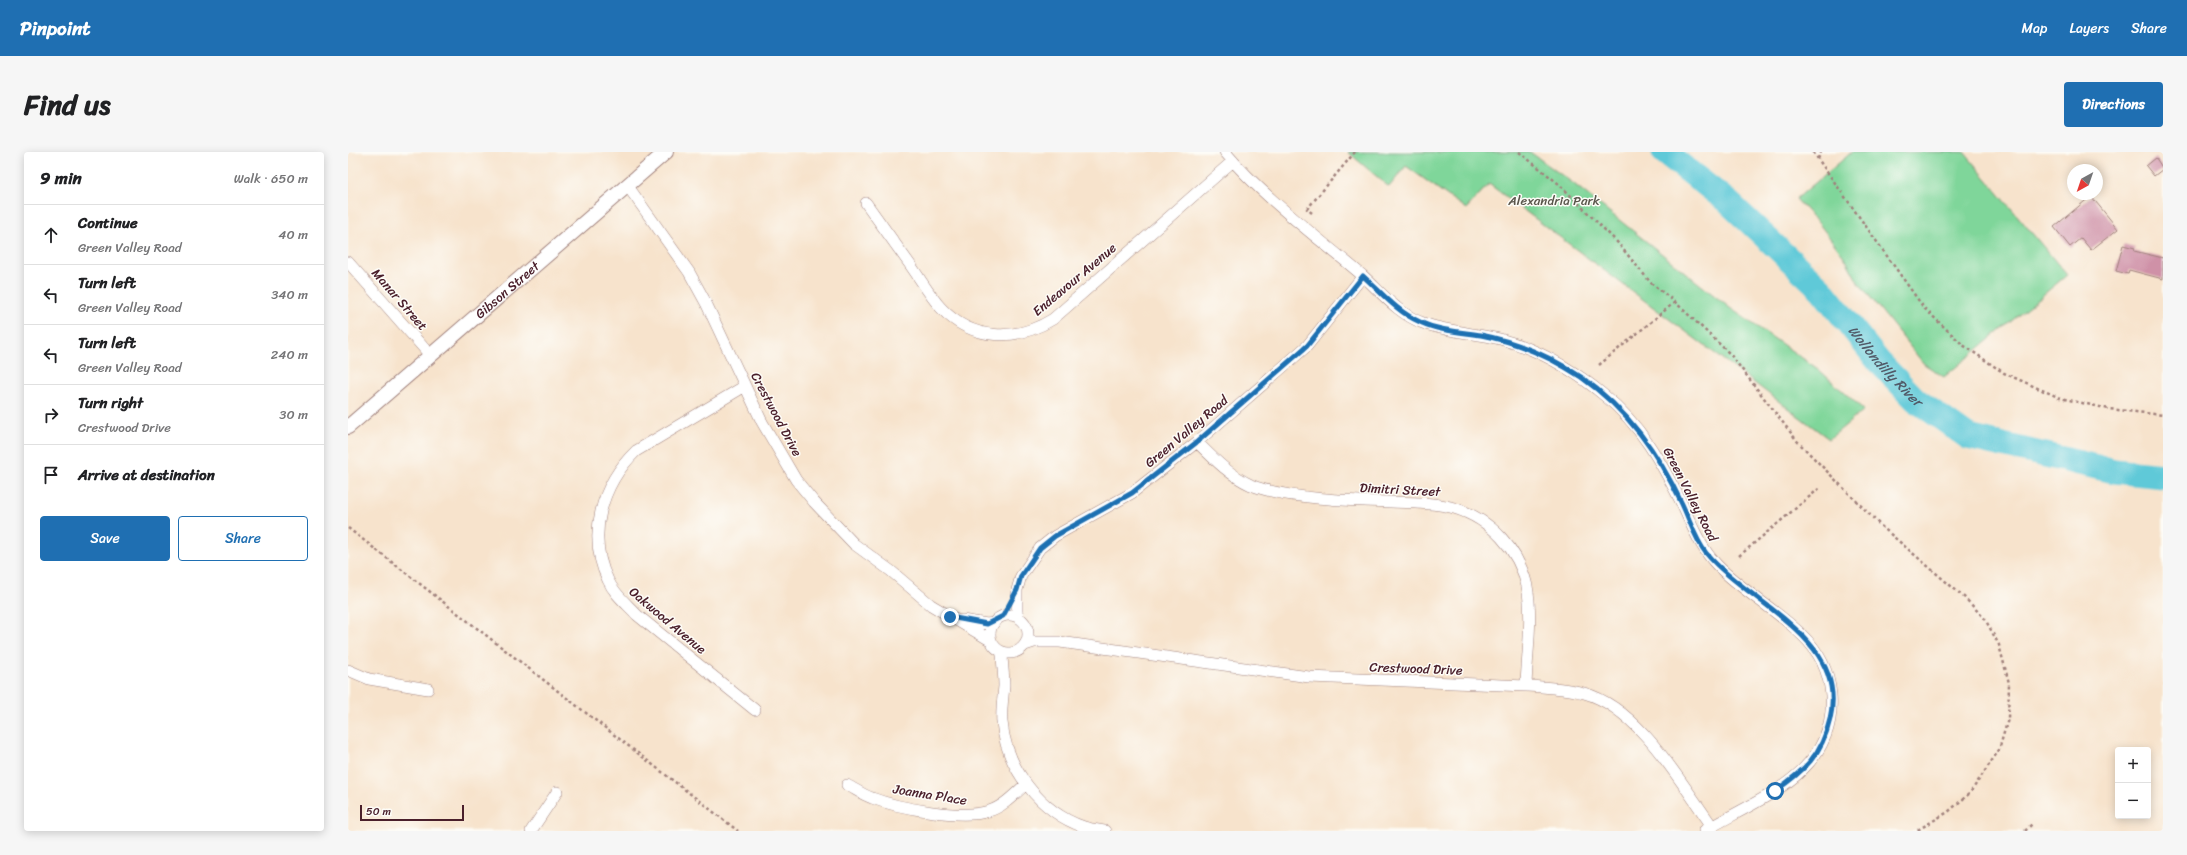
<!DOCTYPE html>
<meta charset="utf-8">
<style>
body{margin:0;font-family:Sriracha,sans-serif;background:#f6f6f6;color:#202124}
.controls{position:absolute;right:12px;bottom:12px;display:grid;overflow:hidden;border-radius:4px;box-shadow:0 2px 10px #0003}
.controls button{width:36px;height:36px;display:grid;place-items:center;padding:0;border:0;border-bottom:1px solid #e0e0e0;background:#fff;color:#202124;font:20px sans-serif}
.compass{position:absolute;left:1719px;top:12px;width:36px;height:36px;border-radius:50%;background:#fff;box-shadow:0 2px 10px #0003;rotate:220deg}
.scale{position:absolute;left:12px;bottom:10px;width:104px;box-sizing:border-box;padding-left:4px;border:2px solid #4a1f2b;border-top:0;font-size:11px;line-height:14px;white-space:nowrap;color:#4a1f2b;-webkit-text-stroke:3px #fdfcf7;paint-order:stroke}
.stop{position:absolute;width:12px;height:12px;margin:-9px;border:3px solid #1f6fb2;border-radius:50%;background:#fff}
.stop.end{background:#1f6fb2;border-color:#fff;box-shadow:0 1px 4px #0008}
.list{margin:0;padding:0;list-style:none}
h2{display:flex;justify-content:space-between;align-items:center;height:52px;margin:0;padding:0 16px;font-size:17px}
h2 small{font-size:13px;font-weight:400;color:#757577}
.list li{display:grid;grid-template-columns:26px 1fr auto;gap:12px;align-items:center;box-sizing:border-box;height:60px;padding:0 16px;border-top:1px solid #e0e0e0}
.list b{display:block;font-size:15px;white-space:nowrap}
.list p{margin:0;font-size:13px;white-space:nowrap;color:#757577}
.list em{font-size:13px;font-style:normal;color:#757577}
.actions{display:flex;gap:8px;padding:12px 16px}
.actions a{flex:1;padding:9px 0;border:1px solid #1f6fb2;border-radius:4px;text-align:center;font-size:14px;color:#1f6fb2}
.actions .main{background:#1f6fb2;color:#fff}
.icon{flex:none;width:22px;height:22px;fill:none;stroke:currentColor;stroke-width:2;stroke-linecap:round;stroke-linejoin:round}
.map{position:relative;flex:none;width:1815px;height:679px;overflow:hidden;border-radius:4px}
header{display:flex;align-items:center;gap:24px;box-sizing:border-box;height:56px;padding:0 20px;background:#1f6fb2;color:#fff}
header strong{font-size:19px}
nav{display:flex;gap:22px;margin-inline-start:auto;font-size:14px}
.intro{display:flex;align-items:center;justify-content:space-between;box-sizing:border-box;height:96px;padding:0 24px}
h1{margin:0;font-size:28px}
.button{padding:10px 18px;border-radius:4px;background:#1f6fb2;color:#fff;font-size:14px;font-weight:700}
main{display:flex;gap:24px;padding:0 24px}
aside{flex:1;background:#fff;border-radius:4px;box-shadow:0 2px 10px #0003}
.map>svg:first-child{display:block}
.green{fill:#7fd69a;stroke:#647a62}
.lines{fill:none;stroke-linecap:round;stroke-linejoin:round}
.river{stroke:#5ec9d8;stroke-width:25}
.building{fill:#cf91a7}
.minor-casing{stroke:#a0817c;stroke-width:12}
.tertiary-casing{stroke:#a0817c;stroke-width:16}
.path{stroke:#a0817c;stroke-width:2.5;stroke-dasharray:3 3;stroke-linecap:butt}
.minor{stroke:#fff;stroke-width:11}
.tertiary{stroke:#fff;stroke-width:14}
.route{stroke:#1f6fb2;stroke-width:5}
.labels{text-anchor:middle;stroke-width:3;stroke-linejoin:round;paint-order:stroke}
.park-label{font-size:13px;fill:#5a564c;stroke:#fdfcf7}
.street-label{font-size:13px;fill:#4a1f2b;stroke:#fdfcf7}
.water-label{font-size:14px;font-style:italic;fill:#515a68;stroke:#fdfcf7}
</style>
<header>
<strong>Pinpoint</strong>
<nav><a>Map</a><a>Layers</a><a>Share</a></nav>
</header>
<div class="intro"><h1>Find us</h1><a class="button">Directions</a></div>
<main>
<aside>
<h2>9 min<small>Walk · 650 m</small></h2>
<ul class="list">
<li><svg class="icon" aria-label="ahead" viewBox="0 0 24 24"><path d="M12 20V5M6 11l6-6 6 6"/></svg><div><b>Continue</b><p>Green Valley Road</p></div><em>40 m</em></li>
<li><svg class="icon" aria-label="left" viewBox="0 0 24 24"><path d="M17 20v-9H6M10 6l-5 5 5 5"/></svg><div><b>Turn left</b><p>Green Valley Road</p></div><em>340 m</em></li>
<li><svg class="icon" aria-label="left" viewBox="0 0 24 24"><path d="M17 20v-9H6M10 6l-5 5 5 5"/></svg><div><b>Turn left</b><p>Green Valley Road</p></div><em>240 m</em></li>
<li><svg class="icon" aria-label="right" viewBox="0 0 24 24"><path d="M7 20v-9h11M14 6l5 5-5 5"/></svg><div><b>Turn right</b><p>Crestwood Drive</p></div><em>30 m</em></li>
<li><svg class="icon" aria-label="arrive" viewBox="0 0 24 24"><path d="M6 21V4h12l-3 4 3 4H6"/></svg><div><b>Arrive at destination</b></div></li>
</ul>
<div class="actions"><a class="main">Save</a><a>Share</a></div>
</aside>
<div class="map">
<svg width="1815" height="679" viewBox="0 0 1815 679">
<rect width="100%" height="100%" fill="#fdfcf7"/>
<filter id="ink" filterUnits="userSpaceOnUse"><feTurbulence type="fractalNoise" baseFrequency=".025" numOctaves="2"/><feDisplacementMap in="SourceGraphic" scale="8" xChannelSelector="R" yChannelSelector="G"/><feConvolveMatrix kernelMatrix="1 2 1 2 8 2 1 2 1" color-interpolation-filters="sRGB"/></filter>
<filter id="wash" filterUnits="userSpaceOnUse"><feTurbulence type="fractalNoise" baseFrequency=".012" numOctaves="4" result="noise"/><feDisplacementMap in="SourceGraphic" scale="16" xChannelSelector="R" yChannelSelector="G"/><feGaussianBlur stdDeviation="0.9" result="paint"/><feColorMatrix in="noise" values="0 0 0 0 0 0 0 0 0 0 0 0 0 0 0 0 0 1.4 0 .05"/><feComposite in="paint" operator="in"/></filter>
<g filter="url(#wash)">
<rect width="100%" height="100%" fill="#f7e3cc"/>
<path class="green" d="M1000 0H1182L1226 32 1382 156 1470 217 1516 258 1481 287 1141 32 1118 57 1058 14 1041 35Z
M1504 0H1616L1719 123 1596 225 1576 212 1510 130 1497 106 1472 73 1448 47Z"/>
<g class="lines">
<path class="river" id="s1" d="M1316 0 1380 50 1473 137 1531 210 1568 248 1620 285 1766 319 1815 324"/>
</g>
<g id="blocks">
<path class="building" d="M1808 6 1815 17 1806 24 1798 14Z
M1743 44 1770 77 1743 98 1733 86 1722 95 1706 75Z
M1775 93 1787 96 1786 99 1815 106V127L1781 118 1780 122 1768 119Z"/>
</g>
</g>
<g filter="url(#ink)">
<use href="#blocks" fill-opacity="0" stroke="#a0817c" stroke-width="1"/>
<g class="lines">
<g class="minor-casing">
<path id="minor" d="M877 0C917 47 967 83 1014 123 1033 140 1050 162 1075 171 1100 180 1126 181 1152 187 1190 197 1227 219 1257 244 1292 272 1313 310 1333 350 1344 373 1351 394 1369 413 1394 439 1428 457 1454 483 1471 499 1481 520 1483 543 1489 621 1412 646 1356 679
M279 33 341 120 358 151 414 270 448 328 466 350 506 392 543 419 583 453 642 488
M518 51C533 72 548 93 563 114 573 128 582 144 593 156 624 189 668 190 705 167L885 9
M0 110 82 203
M397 234 288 299C254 332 238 383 260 428 266 442 279 452 289 463L407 558
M849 290C865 306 881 323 903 333 937 347 1005 349 1043 350 1064 351 1086 350 1106 356 1143 367 1171 398 1179 434 1185 466 1179 502 1178 534
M642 482a19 19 0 1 1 38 0a19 19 0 1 1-38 0Z
M671 466 669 460V438L673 424 692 396 707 384 784 341 849 290 959 194 1015 124
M614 468 639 472 646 471
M677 493 686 490H712L961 525 1178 534C1197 535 1217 536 1236 541 1291 556 1332 630 1364 674
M654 500C654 511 656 523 656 534 655 546 653 558 654 570 658 616 692 660 736 675 742 677 750 678 757 679
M0 518 21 527 80 537
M499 633C507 637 515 643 524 646 550 656 615 668 641 659 655 655 667 642 678 632
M183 679 209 640"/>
</g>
<g class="tertiary-casing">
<g id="tertiary">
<path id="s2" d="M0 275 318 0"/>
</g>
</g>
<path class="path" d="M1171 0 1211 32 1269 90 1303 131 1327 150 1382 202 1450 290 1533 374 1617 446 1637 467 1651 493 1661 531 1660 567 1651 598 1622 641 1600 660 1568 679
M1465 0 1576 156 1615 193 1656 221 1712 246 1761 257 1815 263
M1470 7 1473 0
M964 61 959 57 1007 0
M1251 213 1327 150
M0 376 390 679
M1391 404 1473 335
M1677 679 1684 672"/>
<use href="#minor" class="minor"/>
<use href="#tertiary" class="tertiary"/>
</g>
</g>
<g class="lines" filter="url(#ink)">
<path class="route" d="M602 465 639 472 655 464 669 438 673 424 692 396 707 384 784 341 849 290 959 194 1015 124C1033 140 1049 160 1072 170 1091 179 1113 180 1133 183 1169 190 1203 205 1233 225 1280 258 1310 301 1334 352 1342 369 1347 387 1358 401 1400 452 1501 486 1482 567 1474 603 1456 619 1427 639"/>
</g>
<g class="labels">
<g class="park-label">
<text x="1206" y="53">Alexandria Park</text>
</g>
<g class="street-label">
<text transform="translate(726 127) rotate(-40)" y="5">Endeavour Avenue</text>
<text dy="5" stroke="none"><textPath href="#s2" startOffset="210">Gibson Street</textPath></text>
<text transform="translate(52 147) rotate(49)" y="5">Manar Street</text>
<text transform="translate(429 262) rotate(62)" y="5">Crestwood Drive</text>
<text transform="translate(838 279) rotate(-40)" y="5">Green Valley Road</text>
<text transform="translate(1052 337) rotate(3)" y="5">Dimitri Street</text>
<text transform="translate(1343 342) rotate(63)" y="5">Green Valley Road</text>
<text transform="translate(320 468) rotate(40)" y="5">Oakwood Avenue</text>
<text transform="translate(1068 516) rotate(2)" y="5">Crestwood Drive</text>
<text transform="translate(582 642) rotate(9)" y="5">Joanna Place</text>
</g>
<g class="water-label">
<text dy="5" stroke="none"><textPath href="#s1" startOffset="309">Wollondilly River</textPath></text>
</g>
</g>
</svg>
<div class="controls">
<button>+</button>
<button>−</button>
</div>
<svg class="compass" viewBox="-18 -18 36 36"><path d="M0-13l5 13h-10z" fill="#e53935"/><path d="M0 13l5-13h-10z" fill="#757577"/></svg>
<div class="scale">50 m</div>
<div class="stop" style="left:1427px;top:639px"></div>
<div class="stop end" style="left:602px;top:465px"></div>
</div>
</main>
